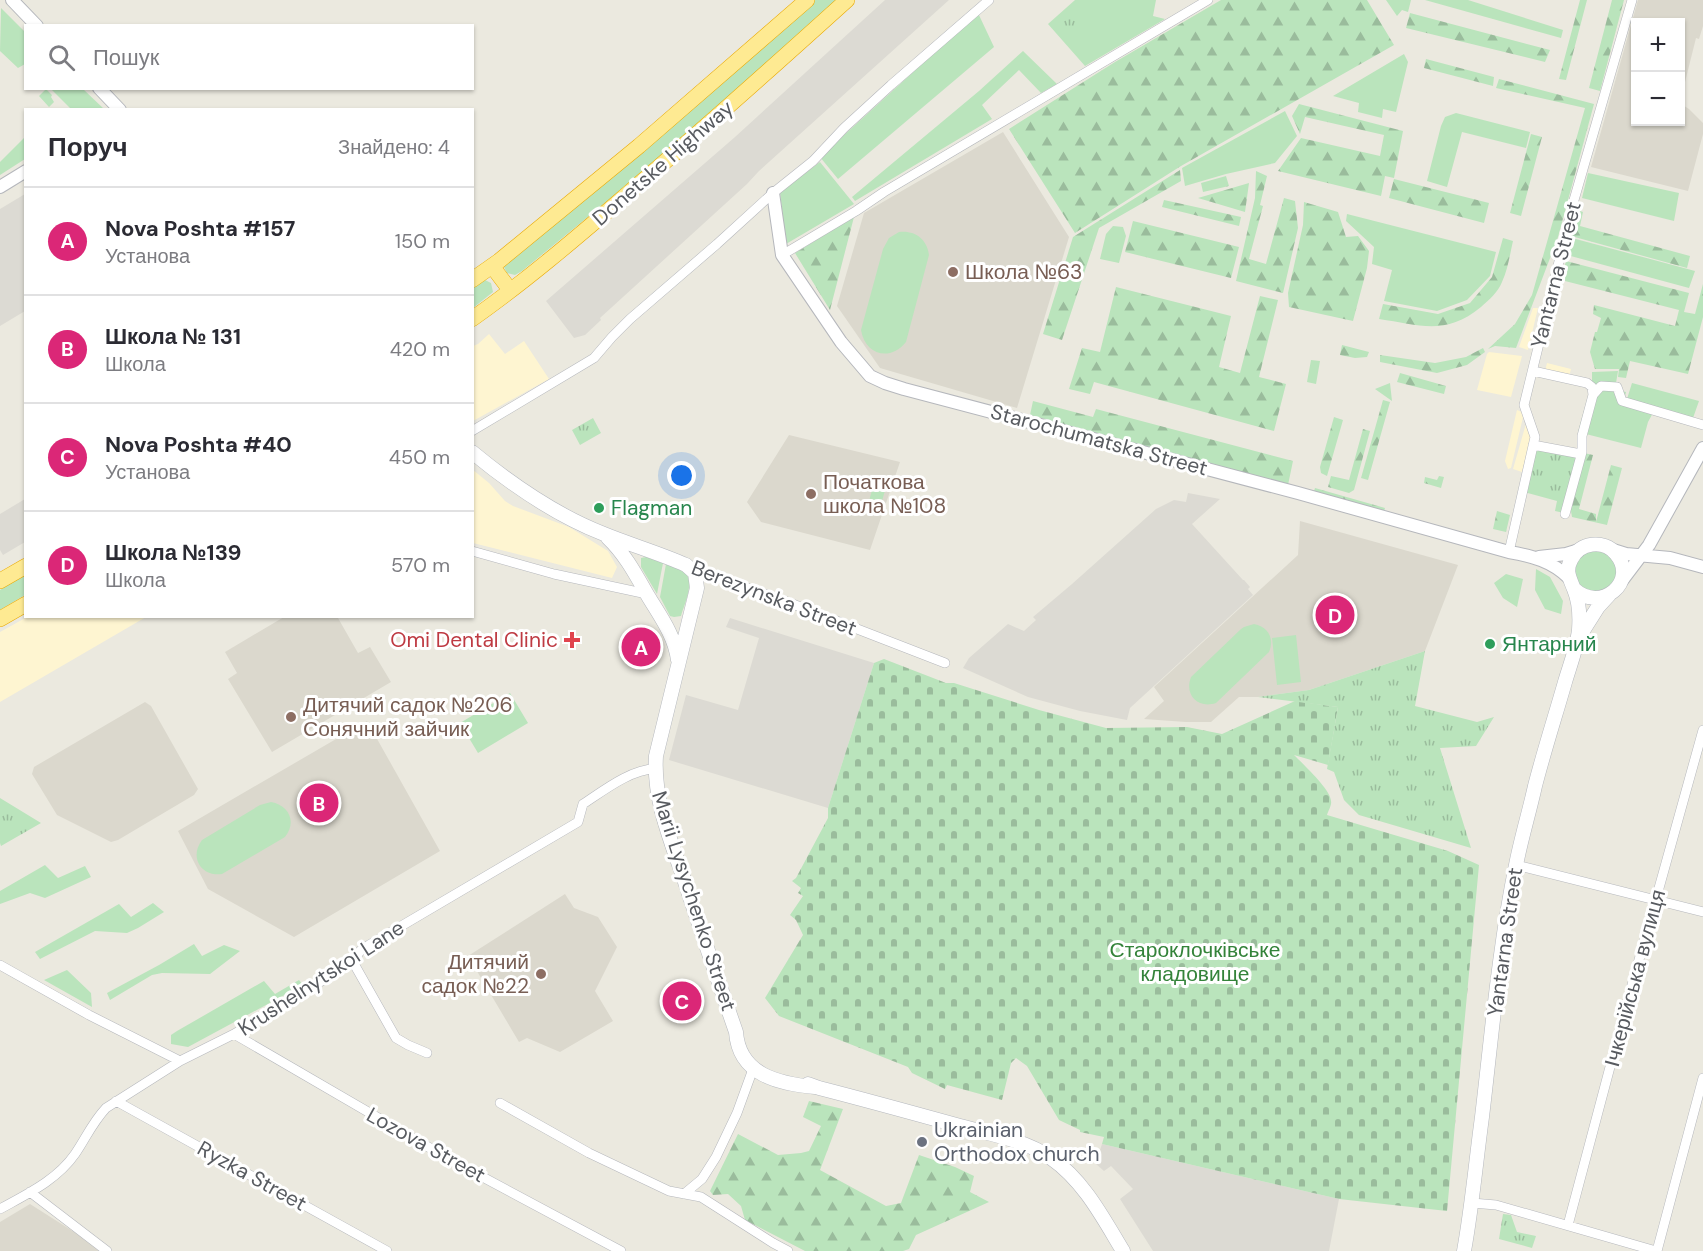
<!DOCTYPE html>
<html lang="uk">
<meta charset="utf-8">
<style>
body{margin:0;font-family:"DM Sans",sans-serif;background:#f7f7f7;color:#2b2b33}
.controls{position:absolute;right:18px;top:18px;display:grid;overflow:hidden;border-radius:0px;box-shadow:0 2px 4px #0004}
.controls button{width:54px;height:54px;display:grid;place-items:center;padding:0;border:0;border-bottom:2px solid #e1e1e2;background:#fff;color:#2b2b33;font:30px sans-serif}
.you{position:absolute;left:682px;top:476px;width:21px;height:21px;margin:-15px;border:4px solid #fff;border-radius:50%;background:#1a73e8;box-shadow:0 0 0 9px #1a73e833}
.badge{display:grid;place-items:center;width:39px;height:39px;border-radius:50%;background:#db2777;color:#fff;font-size:20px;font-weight:700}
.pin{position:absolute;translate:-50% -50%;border:3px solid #fff;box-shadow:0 2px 6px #0006}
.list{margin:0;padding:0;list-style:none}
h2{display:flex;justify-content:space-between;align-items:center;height:78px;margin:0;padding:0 24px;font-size:26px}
h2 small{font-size:20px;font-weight:400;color:#7c7c81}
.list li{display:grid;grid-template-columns:39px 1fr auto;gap:18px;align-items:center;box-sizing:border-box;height:108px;padding:0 24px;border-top:2px solid #e1e1e2}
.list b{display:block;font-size:22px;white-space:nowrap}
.list p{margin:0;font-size:20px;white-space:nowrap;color:#7c7c81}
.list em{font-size:20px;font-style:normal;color:#7c7c81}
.icon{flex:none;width:33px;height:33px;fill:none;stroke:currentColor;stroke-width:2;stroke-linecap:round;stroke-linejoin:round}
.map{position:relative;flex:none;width:1703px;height:1251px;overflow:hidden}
.search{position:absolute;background:#fff;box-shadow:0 2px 4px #0004;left:24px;top:24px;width:450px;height:66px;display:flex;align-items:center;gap:15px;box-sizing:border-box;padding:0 21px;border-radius:0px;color:#7c7c81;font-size:22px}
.panel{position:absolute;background:#fff;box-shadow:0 2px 4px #0004;left:24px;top:108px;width:450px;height:510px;border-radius:0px}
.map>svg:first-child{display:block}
.commercial{fill:#fef5d1}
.industrial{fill:#dcdad3}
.education{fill:#dbd8cd}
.grass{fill:#bae4bc}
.forest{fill:url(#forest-firs)}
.cemetery{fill:url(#cemetery-stones)}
.park{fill:url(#park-tufts)}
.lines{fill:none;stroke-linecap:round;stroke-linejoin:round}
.minor-casing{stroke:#b5b7bc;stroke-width:10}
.tertiary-casing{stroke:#b5b7bc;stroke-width:14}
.secondary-casing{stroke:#b5b8be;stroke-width:15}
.trunk-casing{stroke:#eaa900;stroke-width:16}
.minor{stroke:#fff;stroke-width:9}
.tertiary{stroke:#fff;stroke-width:12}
.secondary{stroke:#fff;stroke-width:14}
.trunk{stroke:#feea92;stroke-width:15}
.education-dot{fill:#8d6e63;stroke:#fff;stroke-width:2}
.leisure-dot{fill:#2e9e5b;stroke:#fff;stroke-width:2}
.health-dot{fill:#e0444e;stroke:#fff;stroke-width:2}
.worship-dot{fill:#6b7280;stroke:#fff;stroke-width:2}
.labels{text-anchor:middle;stroke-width:6;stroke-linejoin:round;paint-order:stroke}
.street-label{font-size:21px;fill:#585b60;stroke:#fff}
.education-label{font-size:21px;fill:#785e54;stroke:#fff;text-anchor:start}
.leisure-label{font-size:21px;fill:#27864d;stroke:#fff;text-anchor:start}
.health-label{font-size:21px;fill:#be3a42;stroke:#fff;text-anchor:end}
.park-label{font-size:21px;fill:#34833a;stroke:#fff}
.worship-label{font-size:21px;fill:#5b616d;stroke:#fff;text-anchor:start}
</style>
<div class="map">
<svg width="1703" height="1251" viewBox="0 0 1703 1251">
<defs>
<pattern id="forest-firs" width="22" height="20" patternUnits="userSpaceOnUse" patternTransform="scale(1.5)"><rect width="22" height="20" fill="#bae4bc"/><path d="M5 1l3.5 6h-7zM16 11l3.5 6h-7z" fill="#9abc9c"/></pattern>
<pattern id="cemetery-stones" width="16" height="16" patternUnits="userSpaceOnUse" patternTransform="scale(1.5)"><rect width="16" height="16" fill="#bae4bc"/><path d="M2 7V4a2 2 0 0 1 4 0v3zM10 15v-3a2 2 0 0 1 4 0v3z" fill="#9abc9c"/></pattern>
<pattern id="park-tufts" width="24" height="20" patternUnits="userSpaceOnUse" patternTransform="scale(1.5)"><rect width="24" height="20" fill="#bae4bc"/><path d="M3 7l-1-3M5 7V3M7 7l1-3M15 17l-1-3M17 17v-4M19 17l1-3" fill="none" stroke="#9abc9c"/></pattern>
</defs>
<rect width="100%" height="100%" fill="#ebe9df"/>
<path class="commercial" d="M1533 308H1538L1528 350 1519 347Z
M489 334 505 354 524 341 549 379 473 421V346L478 344Z
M1489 352 1522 356 1511 397 1477 390 1487 354Z
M1547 363 1571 369 1569 377 1545 371Z
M1517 410 1524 413 1511 468 1508 469 1505 461Z
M1527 420 1531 437 1522 472 1513 469Z
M473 470 489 483 505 501 513 506 569 527 608 551 617 567 612 578 473 543Z
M27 617V616L146 617 0 702V632Z"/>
<path class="industrial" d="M885 0H949L759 171 747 184 600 318 601 320 585 335 574 338 546 301 735 137Z
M25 194V311L0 326V209Z
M1188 493 1220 499 1192 524 1243 580H1244L1250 587 1248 589 1253 595 1130 708 1127 720 1080 711 1028 697 963 668 969 658 1008 624 1024 631 1036 620 1033 617 1072 584 1156 509 1174 500 1186 502Z
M25 499V542L3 555 0 550V514Z
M730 618 874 663 828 808 669 760 686 695 738 710 759 638 726 627Z
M1102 1144 1339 1199 1329 1251H1153L1120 1199 1133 1189 1111 1166 1104 1171 1088 1157 1089 1151 1099 1153Z"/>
<path class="education" d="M1638 0H1703V26L1699 39 1696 38 1681 98 1680 22H1636V122H1680L1681 104 1689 109 1703 123V134L1688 191 1591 167Z
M1003 132 1069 237 1017 408 880 368 837 306 864 213Z
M789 435 900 462 870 550 761 522 747 502Z
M1300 521 1458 565 1425 651 1309 690 1258 697H1239L1211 722H1186L1144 719 1164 701 1154 687 1298 555Z
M284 617 330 616 338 618 358 653 370 647 391 682 272 752 228 679 237 673 225 652Z
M145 702 151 706 198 789 194 795 118 840 111 842 57 815 32 774 34 767Z
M367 721 440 851 294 937 208 889 178 831Z
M565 894 574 908 598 917 617 947 595 991 613 1021 560 1052 527 1038 519 1042 468 956Z
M30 1204 104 1251H0V1222Z"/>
<path class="grass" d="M812 0H838L689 134 522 271 515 275 507 273 504 267V263Z
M1075 0H1156L1153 16 1165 19 1085 66 1048 24Z
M1386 0H1411L1408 12 1402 10 1397 16Z
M1425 0H1468L1563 30 1561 38Z
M1 8 25 32V64L18 68 0 51Z
M978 13 994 47 838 179 820 157Z
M1023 51 1057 84 1041 93 1019 70 982 105 992 119 855 201 852 197 979 91Z
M1404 54 1408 62 1396 112 1383 109 1382 118 1358 112 1359 103 1333 96Z
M46 89 52 95 51 97 54 102 49 107 39 96Z
M51 89H83L104 109H71Z
M1285 111 1297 136 1275 163 1226 174 1185 186 1182 168Z
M1456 113 1530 132 1526 148 1462 132 1447 187 1427 181 1441 126 1445 117Z
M25 137V159L0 175V162Z
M820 162 854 204 786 244 780 192Z
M1588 173 1679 193 1674 221 1582 198Z
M1347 214 1496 252 1490 276 1467 300 1437 311 1384 301 1392 270 1372 264 1374 247 1346 221Z
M1113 226 1123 227 1126 236 1119 263 1100 259 1106 234Z
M899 232C915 230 927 239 929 255L906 342C890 362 865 355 861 330L883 249 889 238Z
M1572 238 1695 271 1689 288 1567 255Z
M485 280 491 283 493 292 473 308 472 286Z
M1311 360 1320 361 1316 384 1307 382Z
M1618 371 1615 389 1626 392 1624 401 1654 411 1648 422 1641 448 1578 432 1589 393 1592 387V372Z
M1390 383 1392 401 1375 389Z
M1632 383 1699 401 1693 418 1627 399Z
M874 483 886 487 878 515 866 512Z
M1602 549 1614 558 1618 572 1612 586 1600 593 1580 587 1573 567 1575 560 1587 550Z
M646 557 663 563 657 594 641 567V558Z
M666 564C671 566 680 568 684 572 696 581 684 605 681 616L674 617 670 616 660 597Z
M1536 569 1550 577 1563 601 1561 614 1545 609 1535 590Z
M25 574V595L0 610V590Z
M1506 574 1523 579 1517 607 1503 598 1494 583Z
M1254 624C1268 627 1275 638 1269 652L1216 703C1198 709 1184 695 1191 677L1241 629 1244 627Z
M1296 635 1301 682 1277 685 1272 638Z
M510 693 528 723 478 753 460 723Z
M271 802C289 805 297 822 285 837L222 874C201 877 189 857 202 840L260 805Z
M45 865 58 878 85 866 91 877 45 898 30 893 0 904V891Z
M153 903 164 912 138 928 127 933 95 931 40 959 35 952 119 904 131 917Z
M194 944 202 956 224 945 240 951 210 974 162 973 152 975 110 1000 107 993 159 965Z
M67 970 91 993 92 1007 44 980Z
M299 980 303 985 188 1047 171 1044V1035L177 1031 264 981 275 994Z"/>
<path class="forest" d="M1221 0H1367L1394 45 1181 166 1075 233 1009 129 1115 62Z
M1580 0H1587L1566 80 1559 79Z
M1612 0H1624L1600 91 1589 88Z
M1410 13 1550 50 1545 62 1406 28Z
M1426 59 1494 77 1493 86 1424 68Z
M1499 79 1594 104 1558 237 1516 348 1495 346 1488 349 1515 324 1532 295 1585 108 1496 88Z
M1299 104 1403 131 1394 178 1385 176 1381 196 1278 171 1301 138 1380 156 1384 135 1305 117 1300 134 1292 116Z
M1531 134 1542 137 1521 216 1510 213Z
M1180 170 1181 181 1099 228 1062 340 1043 334 1073 237Z
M1256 171 1267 176 1260 205 1263 206 1249 259 1266 264 1284 198 1295 201 1298 228 1283 293 1236 281 1255 198Z
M1394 179 1489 203 1484 223 1389 198Z
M1249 183 1245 212 1198 198Z
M1164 200 1241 217 1239 226 1162 207Z
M1304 202 1338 212 1346 237 1358 236 1369 251 1367 268 1353 321 1289 307 1288 293 1303 225Z
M1577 210 1583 212 1580 226 1690 256 1687 268 1571 236Z
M854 217 830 310 795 253Z
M1133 221 1239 247 1231 278 1125 252Z
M1503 238 1513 241C1510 254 1508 269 1502 282 1498 292 1489 300 1481 307 1446 336 1420 325 1379 319L1383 304 1438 314 1470 303 1492 277Z
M1566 261 1689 293 1684 312 1695 314 1703 284V317L1688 374 1630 361 1626 378 1618 377 1619 369H1595L1590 352 1595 332H1597L1601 318 1593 314 1594 305 1675 326 1679 310 1561 280Z
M1116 287 1231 316 1219 367 1240 373 1260 296 1278 300 1259 377 1286 384 1274 431 1094 382 1090 394 1069 389 1082 348 1100 352Z
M1342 345 1369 352 1367 357 1355 358 1340 355Z
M1483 348 1485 352 1467 365 1437 373 1380 362V355L1435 363 1466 357Z
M1400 373 1446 386 1444 394 1397 382Z
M1383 400 1390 402 1368 480 1361 478Z
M1033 401 1093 417 1096 409 1293 461 1288 485 1030 415Z
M1334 417 1343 420 1327 476 1321 473 1320 467Z
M1363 429 1370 431 1354 490 1349 493 1328 487 1331 476 1349 480Z
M1584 453 1593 455 1579 509 1596 514V522L1611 465 1622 468 1607 525 1572 517 1570 505Z
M1439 476 1444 477 1441 488 1424 483 1425 477 1437 480Z
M1315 488 1385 508 1383 514 1313 494Z
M1497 511 1510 515 1506 532 1493 529Z
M809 1101 843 1109 820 1170 886 1206 901 1203 919 1155 955 1167 974 1176 970 1192 989 1202 916 1235 909 1249 903 1251H805L745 1220 741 1206 728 1194 713 1195 710 1191 738 1134 778 1155 801 1153 809 1151 821 1126 803 1117Z"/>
<path class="cemetery" d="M884 659 946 683H954L1039 710 1106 728 1187 727 1222 734 1295 701 1338 707 1328 765 1294 755C1303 764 1331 790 1331 801 1332 805 1328 811 1327 815L1448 851 1479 865 1447 1211 1339 1199 1102 1144 1104 1137 1080 1132V1130L1059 1120 1027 1066 1016 1058 1011 1063 1002 1100 947 1085 945 1089 912 1073 908 1067 779 1016 765 998 803 935 796 920 790 915 803 896 798 893 801 888 792 881 796 878 828 818V808L874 663Z"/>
<path class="park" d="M1082 8 1075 29 1063 32 1062 22Z
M1226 176 1229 186 1203 192 1201 183Z
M593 418 601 433 580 445 572 430Z
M1534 447 1579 455 1564 513 1555 511 1557 501 1524 492Z
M1425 651 1415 706 1477 722 1494 717 1476 746 1440 748 1471 848 1359 815 1344 800 1334 772 1327 769 1338 707 1258 697 1309 690Z
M0 798 41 823 1 846 0 843Z
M1503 1214 1511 1215 1517 1232 1536 1236 1532 1248 1499 1239Z"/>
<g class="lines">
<g class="minor-casing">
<path id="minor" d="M782 255 856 211 884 192 1208 0
M1533 371 1587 383 1592 387 1593 395
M472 431 594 358 612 337 630 319 717 244 773 193 813 161 844 128 891 85 989 0
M1533 445 1581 454
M1565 514 1582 452V436L1593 395 1601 386 1617 387 1622 401 1703 425
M472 551 554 574 647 594
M1509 552 1535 437 1524 405 1574 200 1632 0
M695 573 716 577 785 601 945 663
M1516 865 1703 912
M353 962 396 1038 408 1045 427 1053
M0 965 89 1015 180 1061
M234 1034 449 1159 621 1251
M116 1101 387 1251
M500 1103 589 1153 669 1191 701 1197 773 1243 788 1251
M30 1192 107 1251
M684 1194 702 1179 716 1157 737 1113 753 1069
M1472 1203 1496 1205 1656 1251
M0 1209C27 1194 57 1180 75 1154 86 1138 92 1123 106 1108L180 1061 234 1034 335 973 353 962 360 951 369 945 578 822 583 804C603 791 631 769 655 769
M1568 1225 1627 1003 1703 730
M1657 1251 1703 1078"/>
</g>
<g class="tertiary-casing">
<path id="tertiary" d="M12 0 37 26
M99 88 120 110
M0 187 26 171
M773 193 782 255 841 342 870 376 885 383 904 389 1298 493 1509 552C1532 556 1552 561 1569 578
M1610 549 1626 554 1670 558 1703 567
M1539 557 1566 554 1579 550
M1621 582 1649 545 1703 448"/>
</g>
<g class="secondary-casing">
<path id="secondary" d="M472 452C512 485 555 515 604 534 631 545 659 553 686 565L695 573 697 588 656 756C653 801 672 843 686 885 702 934 719 983 736 1032 739 1075 779 1084 815 1087
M608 538C625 554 636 575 648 596 660 616 675 636 678 660
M1579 637 1598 607 1609 595
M808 1084 819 1088C866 1100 913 1113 960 1126 990 1134 1025 1140 1051 1158 1084 1181 1103 1218 1123 1251
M1464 1251C1472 1207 1476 1161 1482 1117 1492 1033 1499 948 1516 865 1521 839 1529 813 1535 786 1544 751 1555 717 1565 682 1570 665 1577 647 1579 630 1580 617 1579 601 1574 589 1570 579 1565 571 1571 560 1579 542 1604 539 1616 554 1639 581 1601 614 1574 589"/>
</g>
<g class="trunk-casing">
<path id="trunk" d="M492 266 510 290
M472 280 499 261 639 146 807 0
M472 319C526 281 576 238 625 196 700 132 774 66 847 0
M0 581 26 566
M0 619 26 604"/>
</g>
<use href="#minor" class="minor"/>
<use href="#tertiary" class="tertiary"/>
<use href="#secondary" class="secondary"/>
<use href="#trunk" class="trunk"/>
</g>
<g class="education-dot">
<circle cx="953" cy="272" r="6"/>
<circle cx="811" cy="494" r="6"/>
<circle cx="291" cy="717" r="6"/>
<circle cx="541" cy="974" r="6"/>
</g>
<g class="leisure-dot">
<circle cx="599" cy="508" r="6"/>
<circle cx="1490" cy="644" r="6"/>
</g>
<path class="health-dot" d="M569 631h6v6h6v6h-6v6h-6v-6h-6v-6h6z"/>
<circle class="worship-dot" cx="922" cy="1142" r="6"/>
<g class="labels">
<g class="street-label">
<text transform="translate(663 163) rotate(-41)" y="7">Donetske Highway</text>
<text transform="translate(1556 275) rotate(-76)" y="7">Yantarna Street</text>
<text transform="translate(1099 440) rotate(15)" y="7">Starochumatska Street</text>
<text transform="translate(774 598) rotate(21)" y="7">Berezynska Street</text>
<text transform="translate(694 901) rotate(72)" y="7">Marii Lysychenko Street</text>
<text transform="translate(1505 942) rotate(-82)" y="7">Yantarna Street</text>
<text transform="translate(321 978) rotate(-33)" y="7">Krushelnytskoi Lane</text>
<text transform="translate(1635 978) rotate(-75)" y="7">Ічкерійська вулиця</text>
<text transform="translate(426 1145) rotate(29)" y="7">Lozova Street</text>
<text transform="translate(252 1176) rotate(29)" y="7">Ryzka Street</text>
</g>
<g class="education-label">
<text x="965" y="279">Школа №63</text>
<text x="823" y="489">Початкова<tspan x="823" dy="24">школа №108</tspan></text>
<text x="303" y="712">Дитячий садок №206<tspan x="303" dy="24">Сонячний зайчик</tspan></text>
<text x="529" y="969" text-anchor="end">Дитячий<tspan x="529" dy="24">садок №22</tspan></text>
</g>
<g class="leisure-label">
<text x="611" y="515">Flagman</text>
<text x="1502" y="651">Янтарний</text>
</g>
<g class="health-label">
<text x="558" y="647">Omi Dental Clinic</text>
</g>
<g class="park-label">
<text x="1195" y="957">Староклочківське<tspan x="1195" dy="24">кладовище</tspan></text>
</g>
<g class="worship-label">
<text x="934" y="1137">Ukrainian<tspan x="934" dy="24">Orthodox church</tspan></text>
</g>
</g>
</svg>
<div class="controls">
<button>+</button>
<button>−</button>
</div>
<div class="you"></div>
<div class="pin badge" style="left:641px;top:647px">A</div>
<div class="pin badge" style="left:319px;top:803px">B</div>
<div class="pin badge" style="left:682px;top:1001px">C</div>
<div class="pin badge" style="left:1335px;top:615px">D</div>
<div class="search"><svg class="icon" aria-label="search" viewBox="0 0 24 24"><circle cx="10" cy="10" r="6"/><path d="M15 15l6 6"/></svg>Пошук</div>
<section class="panel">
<h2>Поруч<small>Знайдено: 4</small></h2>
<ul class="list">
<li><span class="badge">A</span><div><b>Nova Poshta #157</b><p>Установа</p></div><em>150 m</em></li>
<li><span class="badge">B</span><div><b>Школа № 131</b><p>Школа</p></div><em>420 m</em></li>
<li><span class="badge">C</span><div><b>Nova Poshta #40</b><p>Установа</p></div><em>450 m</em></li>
<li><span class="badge">D</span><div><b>Школа №139</b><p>Школа</p></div><em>570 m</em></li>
</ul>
</section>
</div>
